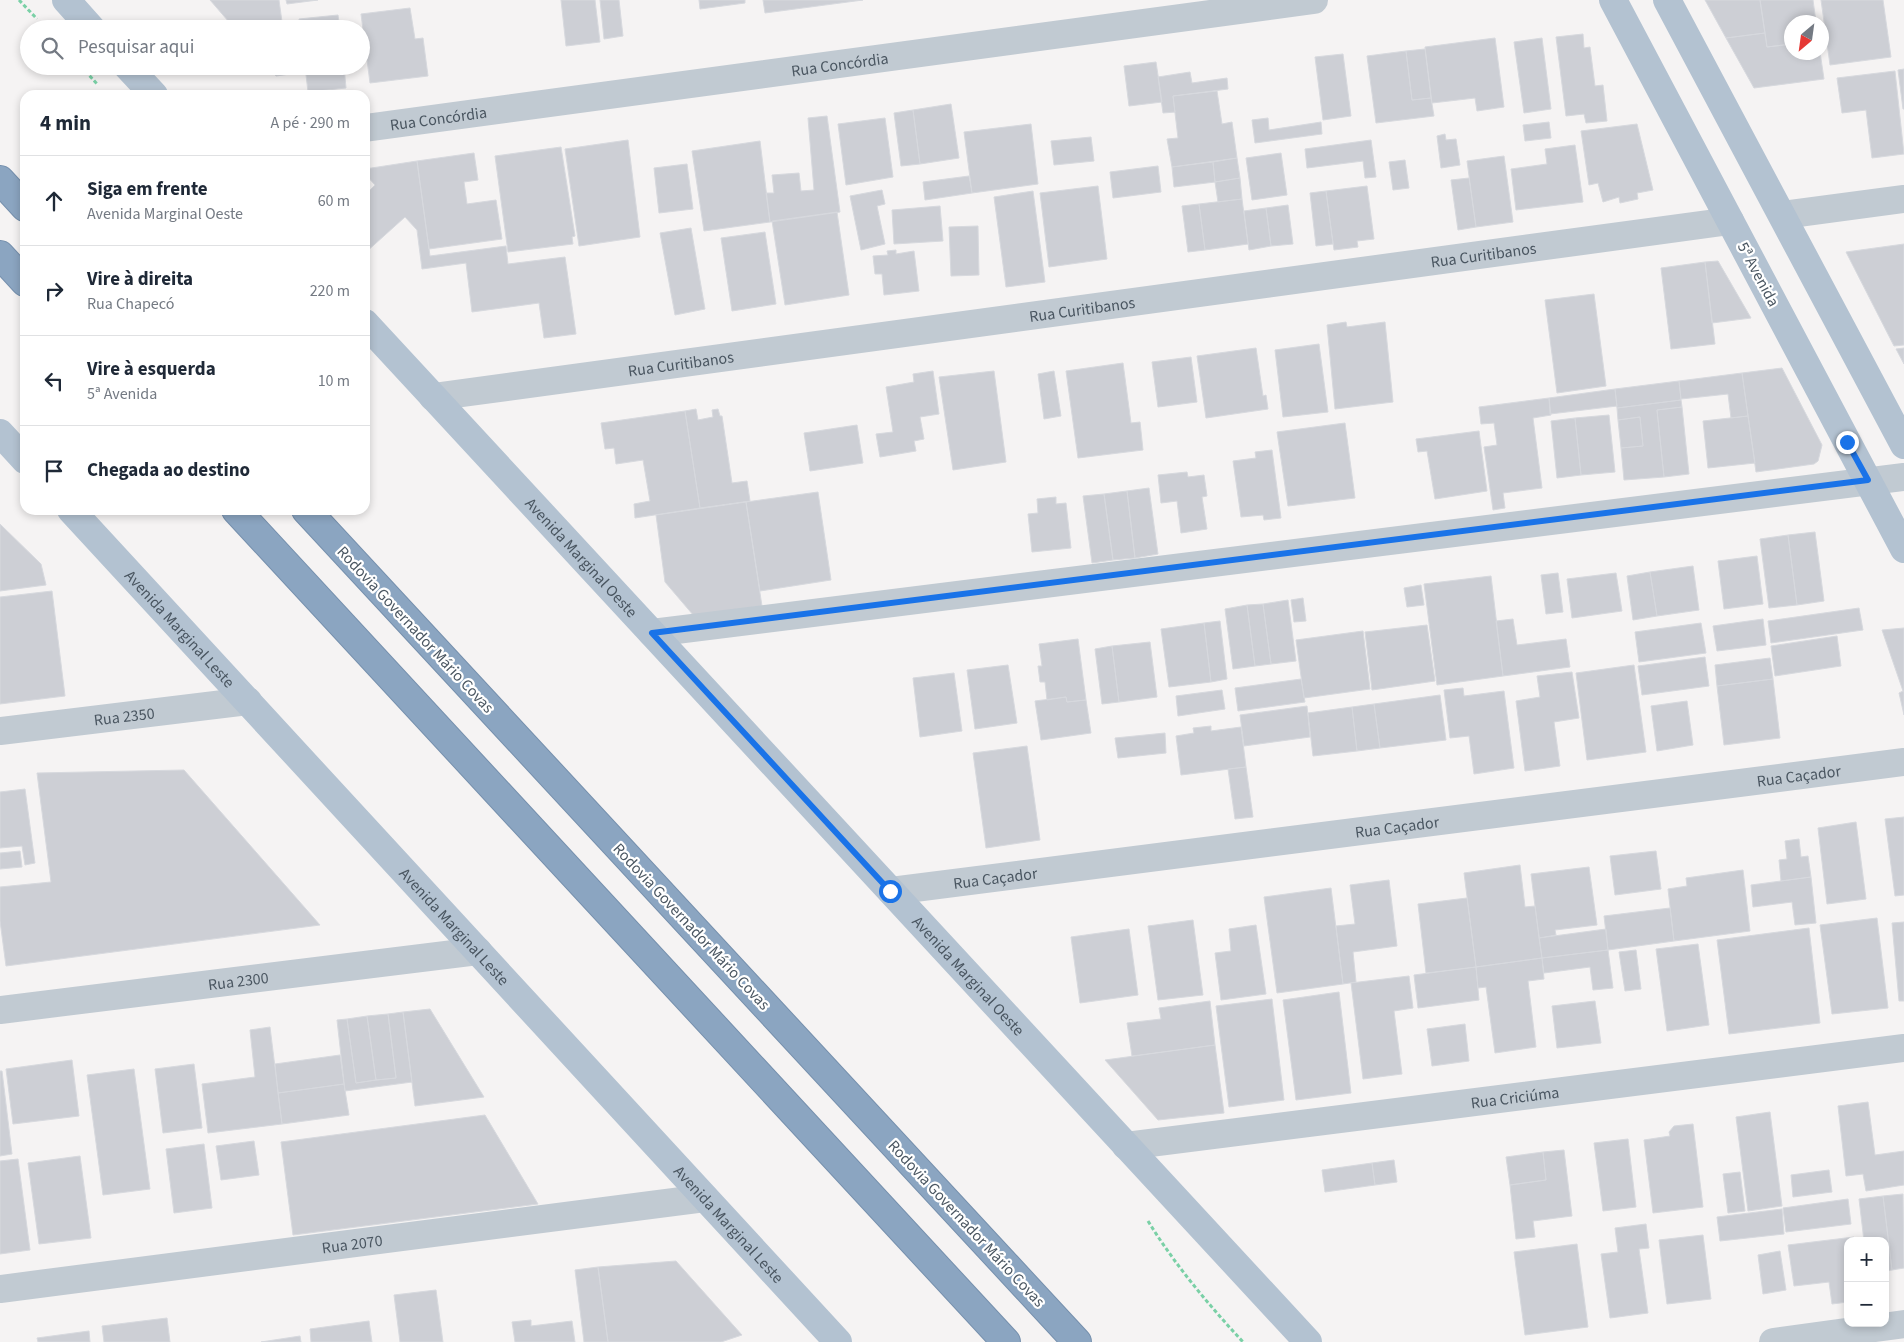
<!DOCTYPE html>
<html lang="pt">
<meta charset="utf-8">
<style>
body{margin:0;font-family:"Source Sans 3",sans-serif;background:#f6f6f7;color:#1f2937}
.controls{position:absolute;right:15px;bottom:15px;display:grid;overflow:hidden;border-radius:10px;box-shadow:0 2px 8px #0003}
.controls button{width:45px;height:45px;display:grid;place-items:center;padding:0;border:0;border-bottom:1px solid #e0e1e3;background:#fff;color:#1f2937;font:25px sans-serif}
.compass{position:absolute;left:1784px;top:15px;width:45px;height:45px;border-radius:50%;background:#fff;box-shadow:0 2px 8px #0003;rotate:209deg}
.stop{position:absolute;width:15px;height:15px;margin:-11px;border:4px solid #1a73e8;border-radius:50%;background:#fff}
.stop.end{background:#1a73e8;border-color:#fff;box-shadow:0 1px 5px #0008}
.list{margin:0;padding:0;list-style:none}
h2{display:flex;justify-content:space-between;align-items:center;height:65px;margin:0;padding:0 20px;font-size:21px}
h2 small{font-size:16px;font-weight:400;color:#747a83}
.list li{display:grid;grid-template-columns:32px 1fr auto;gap:15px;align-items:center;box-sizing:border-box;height:90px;padding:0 20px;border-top:1px solid #e0e1e3}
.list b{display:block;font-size:19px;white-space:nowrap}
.list p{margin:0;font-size:16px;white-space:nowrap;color:#747a83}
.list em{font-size:16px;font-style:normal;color:#747a83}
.icon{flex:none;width:28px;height:28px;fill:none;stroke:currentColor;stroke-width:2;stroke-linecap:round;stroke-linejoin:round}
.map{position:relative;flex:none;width:1904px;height:1342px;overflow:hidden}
.search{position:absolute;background:#fff;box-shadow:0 2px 8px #0003;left:20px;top:20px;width:350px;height:55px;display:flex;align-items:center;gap:12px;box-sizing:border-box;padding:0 18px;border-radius:28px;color:#747a83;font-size:19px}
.panel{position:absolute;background:#fff;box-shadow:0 2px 8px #0003;left:20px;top:90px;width:350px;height:425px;border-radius:15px}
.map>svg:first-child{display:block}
.building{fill:#cdcfd5;stroke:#d7d9de}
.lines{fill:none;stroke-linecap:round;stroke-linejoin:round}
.highway-casing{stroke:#7690ad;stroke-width:30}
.path{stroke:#7ad0a6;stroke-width:3;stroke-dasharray:4 2.5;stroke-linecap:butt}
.street{stroke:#c1cad2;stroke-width:28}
.primary{stroke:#b3c2d1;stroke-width:28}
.highway{stroke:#8ba5c1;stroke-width:28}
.route{stroke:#1a73e8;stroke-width:6}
.labels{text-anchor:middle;stroke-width:4.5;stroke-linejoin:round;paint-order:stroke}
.street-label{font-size:16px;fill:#4a5661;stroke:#fff}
</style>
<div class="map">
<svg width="1904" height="1342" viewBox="0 0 1904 1342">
<rect width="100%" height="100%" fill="#f5f3f3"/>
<path class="building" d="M210 0H279L283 29H235Z
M286 0H318L287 4Z
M561 0H595L600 42 566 46Z
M600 0H619L623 36 604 39Z
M699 0H745V3L700 9Z
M763 0H863L765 13Z
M1705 0H1760L1765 33 1726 38Z
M1760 0H1813L1816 22H1792V44L1767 47Z
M1821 0H1883L1891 57 1830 65Z
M410 8 415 39 423 38 428 76 370 83 361 14Z
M338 15 340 29H300L299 19Z
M1765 33 1767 47 1792 44V52H1820L1824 79 1754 88 1726 38Z
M1583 34 1584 48 1590 47 1595 86 1603 85 1607 121 1586 123 1584 114 1566 116 1556 37Z
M1495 38 1504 107 1477 111 1475 98 1432 103 1425 47Z
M1542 38 1551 109 1524 113 1514 42Z
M1425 49 1431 98 1412 100 1406 51Z
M1406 51 1412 100 1431 98 1434 116 1376 123 1367 56Z
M1343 54 1351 116 1323 120 1315 57Z
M1156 62 1162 102 1129 106 1124 66Z
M268 66H289L290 74 276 76Z
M305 66H344L346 88 308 92Z
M1904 69V109H1903L1898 70Z
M1895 71 1904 154 1872 158 1866 110 1842 113 1837 78Z
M1190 72 1192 83 1227 78 1228 89 1173 96 1175 112 1163 113 1158 77Z
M1217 91 1222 124 1232 122 1237 158 1172 167 1167 139 1178 138 1173 96Z
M951 104 959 158 920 164 913 110Z
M913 110 920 164 901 166 894 113Z
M827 116 840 212 770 222 766 193H774L772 175 799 173 801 191 814 190 808 118Z
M885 118 893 177 846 185 838 124Z
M1268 118 1269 130 1321 122 1322 134 1255 143 1252 120Z
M1549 122 1551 138 1525 141 1523 125Z
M1031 124 1038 184 972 193 964 132Z
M1637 124 1653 190 1637 193 1638 199 1620 203 1619 197 1603 202 1598 183 1589 185 1581 131Z
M1445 134 1446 140 1456 139 1460 165 1441 168 1437 136Z
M1091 137 1094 161 1054 165 1051 141Z
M628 140 640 237 579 246 565 149Z
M1371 140 1376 177 1365 178 1363 161 1307 168 1305 149Z
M760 141 770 222 704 231 692 151Z
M1575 145 1583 202 1516 210 1511 169 1547 164 1545 149Z
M561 147 575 236 572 237 573 244 508 252 495 156Z
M474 153 478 180 464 182 467 204 496 200 502 239 429 249 417 161Z
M1281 153 1287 195 1252 200 1246 158Z
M1504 156 1513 222 1476 227 1467 161Z
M1237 158 1240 178 1215 182 1213 162Z
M1405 160 1409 188 1393 190 1389 162Z
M417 161 430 256 506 246 508 264 565 257 576 334 544 338 539 303 472 312 466 263 422 269 417 230 405 217 365 253V226L369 223 365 219V195L375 185 365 174V169Z
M1213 162 1215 182 1174 187 1172 167Z
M687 164 693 209 659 213 654 168Z
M1158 166 1161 192 1113 198 1110 172Z
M969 176 972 193 925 200 923 182Z
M1240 178 1242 199 1218 202 1215 182Z
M1469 178 1476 227 1458 230 1451 180Z
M1098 186 1107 259 1049 267 1040 193Z
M1367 186 1374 239 1357 241 1358 247 1334 250 1326 191Z
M882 190 885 204 877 206 885 244 861 250 850 196Z
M1033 191 1045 282 1006 287 994 197Z
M1326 191 1333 244 1316 246 1310 193Z
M1242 199 1248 244 1205 250 1199 204Z
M1199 204 1205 250 1188 252 1182 206Z
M1288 205 1293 244 1271 246 1266 208Z
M940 206 943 241 894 244 892 210Z
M1266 208 1271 246 1249 250 1244 211Z
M837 212 849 295 785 305 772 221Z
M978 226 979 275 951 276 949 227Z
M691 228 705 309 675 315 660 233Z
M765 232 776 304 732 311 721 238Z
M1904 244V345L1894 346 1846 252Z
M896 250V254L914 251 919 291 884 295 882 274H875L873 256 888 255 887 251Z
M1718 261 1751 318 1712 323 1705 262Z
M1705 262 1715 344 1671 349 1661 268Z
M1594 294 1606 386 1557 393 1545 300Z
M1346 322 1347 327 1385 322 1393 402 1335 409 1327 325Z
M1319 344 1328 412 1283 417 1275 350Z
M1256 348 1263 396 1266 395 1268 409 1206 418 1197 356Z
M1904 348V364L1896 349Z
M1191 357 1197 402 1158 407 1152 362Z
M1123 363 1131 423 1140 422 1143 450 1078 458 1066 371Z
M1782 368 1822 445 1818 461 1814 464 1756 472 1742 373Z
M933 371 939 414 920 417 924 439 914 441 916 451 880 457 876 434 893 432 886 387 914 382 913 374Z
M994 371 1006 462 953 470 939 377Z
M1054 371 1061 416 1044 419 1038 374Z
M1742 373 1748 416 1731 418 1728 394 1681 399 1679 381Z
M1679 381 1681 400 1617 408 1615 389Z
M1615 389 1617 406 1550 414 1549 398Z
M1549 398 1551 415 1533 418 1542 488 1503 493 1505 508 1493 510 1484 447 1497 445 1494 423 1481 424 1479 407Z
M1681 400 1682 407 1657 410 1664 477 1624 480 1621 448 1643 446 1640 417 1618 420 1617 408Z
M1682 407 1689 474 1664 477 1657 410Z
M696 409 698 420 713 417 712 410 718 409 720 416H722L732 483 747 481 750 501 700 508 685 411Z
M685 411 700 508 635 518 634 504 650 501 643 460 616 464 614 448 605 449 601 423Z
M1609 415 1615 472 1581 475 1575 418Z
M1748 416 1755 463 1708 468 1703 421Z
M1640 417 1643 446 1621 448 1618 420Z
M1575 418 1581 475 1557 478 1551 421Z
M1345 423 1355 498 1288 506 1277 432Z
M857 425 863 463 810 471 804 433Z
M1479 431 1487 491 1435 499 1427 451 1418 452 1416 439Z
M1272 450 1281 518 1264 520 1263 515 1241 517 1233 461 1256 458 1255 452Z
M1187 472 1188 477 1204 475 1207 496 1202 497 1207 529 1181 533 1177 501 1161 503 1158 475Z
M1149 488 1158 554 1135 558 1127 491Z
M1127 491 1135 558 1113 560 1104 494Z
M818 492 831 580 760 591 746 502Z
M1104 494 1113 560 1092 563 1083 496Z
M1056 497V504L1066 503 1071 548 1032 552 1028 514 1038 513 1037 499Z
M746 502 762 606 694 616 665 582 656 515Z
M0 524 41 564 46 585 0 591Z
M1815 532 1824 601 1797 605 1788 535Z
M1788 535 1797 605 1769 608 1760 539Z
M1757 556 1763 604 1724 609 1718 561Z
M1693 566 1699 610 1657 616 1650 572Z
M1650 572 1657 616 1633 620 1627 576Z
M1558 573 1563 612 1546 614 1541 575Z
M1616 573 1622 611 1572 618 1567 579Z
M1491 576 1503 676 1437 685 1424 584Z
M1421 585 1424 605 1407 607 1404 588Z
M52 591 65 696 0 704V597Z
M1303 598 1306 621 1294 622 1291 600Z
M1288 600 1296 661 1271 664 1263 604Z
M1263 604 1271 664 1255 666 1247 605Z
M1247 605 1255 666 1233 669 1225 609Z
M1859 608 1863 630 1771 643 1768 621Z
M1513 619 1517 645 1566 639 1570 667 1503 676 1496 621Z
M1763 619 1766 645 1717 651 1713 626Z
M1220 621 1227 679 1211 682 1204 623Z
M1204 623 1211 682 1169 687 1161 629Z
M1701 623 1706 653 1639 662 1635 632Z
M1427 625 1435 681 1372 690 1365 632Z
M1904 628V691H1903L1882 630Z
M1363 631 1370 689 1304 698 1296 640Z
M1837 636 1841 666 1775 676 1771 646Z
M1078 639 1086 700 1067 702 1066 697 1047 700 1045 682H1040L1038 666H1042L1039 644Z
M1150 642 1157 697 1119 702 1112 646Z
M1112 646 1119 702 1102 704 1095 649Z
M1705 657 1709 686 1642 695 1638 666Z
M1770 658 1773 679 1717 686 1715 665Z
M1008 665 1017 723 975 729 967 670Z
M1634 665 1646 752 1587 760 1576 673Z
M1572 672 1579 718 1554 722 1560 766 1525 771 1516 701 1540 697 1537 676Z
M954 673 962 731 920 737 913 678Z
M1301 679 1305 702 1238 711 1235 688Z
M1773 679 1780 738 1724 745 1717 686Z
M1463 688 1464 696 1504 691 1514 768 1474 774 1469 736 1450 738 1444 690Z
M1222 690 1225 709 1178 716 1176 696Z
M1903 691H1904V715L1899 693Z
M1440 695 1446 740 1380 748 1374 704Z
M1066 697 1067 702 1086 700 1091 733 1041 740 1035 701Z
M1687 701 1693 745 1657 751 1651 706Z
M1374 704 1380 748 1357 751 1352 707Z
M1307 706 1310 737 1244 746 1240 715Z
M1352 707 1357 751 1313 756 1308 713Z
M1211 726V731L1241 727 1246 767 1181 775 1176 736 1194 733 1193 728Z
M1165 733 1166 753 1118 758 1115 738Z
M1027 746 1040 840 986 848 973 753Z
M1246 767 1253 817 1235 819 1228 769Z
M184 770 320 925 6 966 0 921V887L51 882 37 773Z
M25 789 35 863 25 865 22 846 0 848V792Z
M1904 817V895L1895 896 1885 819Z
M1856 822 1866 899 1827 904 1818 828Z
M1799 839 1801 857 1808 856 1811 877 1781 881 1779 860 1787 859 1785 841Z
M20 851 22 867 0 869V853Z
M1656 851 1661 889 1615 895 1610 856Z
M1520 865 1525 907 1535 906 1542 958 1476 967 1464 873Z
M1589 867 1597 925 1555 930 1556 935 1539 938 1531 874Z
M1743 870 1750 931 1674 941 1668 889 1687 886 1686 878Z
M1811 877 1816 923 1795 925 1792 902 1753 907 1751 885Z
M1389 880 1397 946 1353 952 1356 982 1343 984 1336 926 1355 924 1350 885Z
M1331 888 1343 984 1277 993 1264 897Z
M1467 898 1476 967 1426 973 1418 904Z
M1670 908 1674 941 1608 950 1604 916Z
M1877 918 1888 1008 1832 1014 1820 925Z
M1193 920 1203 995 1158 1000 1148 926Z
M1904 922V1001H1899L1892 923Z
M1256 925 1266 994 1221 1000 1215 953 1231 951 1229 929Z
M1809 928 1820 1023 1729 1034 1717 940Z
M1129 929 1138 995 1080 1003 1071 937Z
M1606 929 1608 950 1542 958 1539 938Z
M1698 944 1709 1025 1667 1031 1656 949Z
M1608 950 1613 988 1593 990 1590 967 1544 973 1542 958Z
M1636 950 1641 989 1625 991 1619 952Z
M1542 958 1544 979 1528 981 1536 1047 1495 1053 1486 987 1478 988 1476 967Z
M1476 967 1479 1000 1418 1008 1414 975Z
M1409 976 1413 1008 1394 1011 1402 1074 1363 1079 1351 983Z
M1339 992 1351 1093 1296 1100 1283 1000Z
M1272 999 1284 1100 1229 1107 1216 1006Z
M1210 1001 1215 1045 1132 1056 1127 1023 1161 1019 1159 1008Z
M1595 1001 1601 1043 1557 1048 1552 1006Z
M430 1009 484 1097 415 1106 403 1012Z
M403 1012 412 1082 345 1091 337 1020 347 1019 356 1083 376 1080 396 1078 388 1014Z
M388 1014 396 1078 376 1080 367 1016Z
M367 1016 376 1080 356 1083 347 1019Z
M1465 1024 1469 1061 1432 1066 1427 1029Z
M270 1027 282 1124 208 1133 202 1084 255 1077 250 1030Z
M1215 1045 1224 1113 1158 1120 1105 1060Z
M340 1055 344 1084 278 1093 275 1064Z
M72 1060 79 1116 13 1124 6 1069Z
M194 1064 202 1128 163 1133 155 1069Z
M134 1069 150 1189 103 1195 87 1075Z
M0 1071H2L12 1154 0 1156Z
M344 1084 349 1115 282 1124 278 1093Z
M1868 1102 1875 1155 1904 1151V1185L1866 1191 1863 1174 1846 1176 1838 1106Z
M1770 1112 1782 1206 1748 1211 1736 1117Z
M485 1115 538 1204 293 1235 281 1142Z
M1693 1124 1703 1207 1653 1213 1644 1140 1670 1136 1669 1132 1674 1126Z
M1628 1139 1636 1207 1603 1211 1594 1143Z
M254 1141 259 1175 221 1180 216 1146Z
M204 1144 212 1208 174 1213 166 1149Z
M1564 1150 1572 1216 1533 1221 1535 1237 1516 1239 1510 1185 1546 1180 1543 1152Z
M1543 1152 1546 1180 1510 1185 1506 1157Z
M80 1156 91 1238 39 1244 28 1163Z
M18 1159 30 1250 0 1254V1161Z
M1394 1160 1397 1182 1375 1185 1372 1163Z
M1372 1163 1375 1185 1325 1192 1322 1170Z
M1829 1170 1832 1192 1793 1197 1791 1175Z
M1740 1172 1745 1211 1728 1213 1723 1174Z
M1903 1194 1904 1268 1892 1270 1883 1196Z
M1883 1196 1892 1270 1885 1271V1241H1864L1859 1199Z
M1848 1199 1851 1224 1786 1232 1783 1208Z
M1782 1209 1784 1234 1720 1241 1717 1217Z
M1646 1224 1649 1248 1639 1249 1648 1313 1610 1318 1601 1254 1618 1252 1615 1228Z
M1703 1235 1711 1299 1667 1304 1659 1240Z
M1854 1237V1241H1848V1302L1832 1304 1829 1282 1794 1286 1788 1245Z
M1577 1244 1588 1327 1525 1335 1514 1252Z
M1780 1251 1786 1290 1763 1294 1758 1255Z
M676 1261 742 1335 721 1342H608L598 1267Z
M598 1267 608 1342H584L575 1270Z
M436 1290 443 1342H400L394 1295Z
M167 1318 170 1342H104L102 1326Z
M531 1320V1326L572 1321 575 1342H515L512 1322Z
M369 1321 372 1342H311L310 1329Z
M89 1331 90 1342H38L37 1338Z
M300 1336 301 1342H261Z"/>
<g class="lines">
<g class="highway-casing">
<path id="highway" d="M0 180 25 207
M0 255 25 282
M236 510 1006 1342
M306 510 1077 1342"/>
</g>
<path class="path" d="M19 0 37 19
M81 66 97 84
M1148 1221C1175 1265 1208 1304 1243 1342"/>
<g class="street">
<path id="s1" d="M365 128 1314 0"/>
<path d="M1783 215 1904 199"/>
<path id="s2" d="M433 397 1730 221"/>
<path d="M652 633 1904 477"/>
<path id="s3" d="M0 731 248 701"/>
<path id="s4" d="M891 891 1904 762"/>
<path id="s5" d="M0 1010 478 951"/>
<path id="s6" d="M1126 1146 1904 1048"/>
<path id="s7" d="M0 1289 705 1198"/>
<path d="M1773 1342 1904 1324"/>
</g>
<g class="primary">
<path d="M66 0 92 29"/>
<path d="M1613 0 1904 549"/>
<path d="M1667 0 1904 445"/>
<path d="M127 66 154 95"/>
<path id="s8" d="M365 323 1308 1342"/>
<path d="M0 433 25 460"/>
<path id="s9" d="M71 510 838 1342"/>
</g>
<use href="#highway" class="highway"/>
</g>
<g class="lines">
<path class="route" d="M890 891 652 633 1868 480 1847 442"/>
</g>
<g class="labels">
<g class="street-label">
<text dy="6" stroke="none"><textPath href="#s1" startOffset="479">Rua Concórdia</textPath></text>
<text dy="6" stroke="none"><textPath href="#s1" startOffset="74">Rua Concórdia</textPath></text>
<text dy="6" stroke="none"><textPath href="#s2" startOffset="1060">Rua Curitibanos</textPath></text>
<text transform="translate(1759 274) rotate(62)" y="6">5ª Avenida</text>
<text dy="6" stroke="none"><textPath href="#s2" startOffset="655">Rua Curitibanos</textPath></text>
<text dy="6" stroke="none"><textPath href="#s2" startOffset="250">Rua Curitibanos</textPath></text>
<text dy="6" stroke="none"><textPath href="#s8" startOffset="319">Avenida Marginal Oeste</textPath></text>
<text dy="6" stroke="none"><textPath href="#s9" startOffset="161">Avenida Marginal Leste</textPath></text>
<text transform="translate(416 629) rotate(47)" y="6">Rodovia Governador Mário Covas</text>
<text dy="6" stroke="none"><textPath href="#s3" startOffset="125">Rua 2350</textPath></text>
<text dy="6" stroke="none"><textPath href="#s4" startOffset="915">Rua Caçador</textPath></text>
<text dy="6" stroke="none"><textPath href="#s4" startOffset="510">Rua Caçador</textPath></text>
<text dy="6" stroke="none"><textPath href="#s4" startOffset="105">Rua Caçador</textPath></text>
<text dy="6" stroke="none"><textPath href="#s9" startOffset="566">Avenida Marginal Leste</textPath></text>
<text transform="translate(692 926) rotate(47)" y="6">Rodovia Governador Mário Covas</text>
<text dy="6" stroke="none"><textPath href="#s8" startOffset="889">Avenida Marginal Oeste</textPath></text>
<text dy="6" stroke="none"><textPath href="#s5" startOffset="240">Rua 2300</textPath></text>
<text dy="6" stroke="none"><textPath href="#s6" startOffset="392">Rua Criciúma</textPath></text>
<text transform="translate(967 1223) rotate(47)" y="6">Rodovia Governador Mário Covas</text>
<text dy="6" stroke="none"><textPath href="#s9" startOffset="971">Avenida Marginal Leste</textPath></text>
<text dy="6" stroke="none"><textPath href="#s7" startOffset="355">Rua 2070</textPath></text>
</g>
</g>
</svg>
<div class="controls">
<button>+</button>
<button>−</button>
</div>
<svg class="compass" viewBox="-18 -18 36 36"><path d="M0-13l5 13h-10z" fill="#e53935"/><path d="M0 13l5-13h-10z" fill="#747a83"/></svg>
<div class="stop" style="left:890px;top:891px"></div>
<div class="stop end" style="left:1847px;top:442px"></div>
<div class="search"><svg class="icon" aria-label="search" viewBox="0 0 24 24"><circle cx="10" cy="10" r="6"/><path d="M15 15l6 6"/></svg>Pesquisar aqui</div>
<section class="panel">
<h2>4 min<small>A pé · 290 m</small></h2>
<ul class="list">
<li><svg class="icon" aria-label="ahead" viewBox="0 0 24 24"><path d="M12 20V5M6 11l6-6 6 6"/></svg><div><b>Siga em frente</b><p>Avenida Marginal Oeste</p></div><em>60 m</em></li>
<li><svg class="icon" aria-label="right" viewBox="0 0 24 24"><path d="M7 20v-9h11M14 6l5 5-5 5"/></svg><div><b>Vire à direita</b><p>Rua Chapecó</p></div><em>220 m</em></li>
<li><svg class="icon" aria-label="left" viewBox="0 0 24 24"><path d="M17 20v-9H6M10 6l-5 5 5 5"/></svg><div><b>Vire à esquerda</b><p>5ª Avenida</p></div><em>10 m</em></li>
<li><svg class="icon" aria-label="arrive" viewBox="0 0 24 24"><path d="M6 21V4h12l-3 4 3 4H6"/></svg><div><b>Chegada ao destino</b></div></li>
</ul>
</section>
</div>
